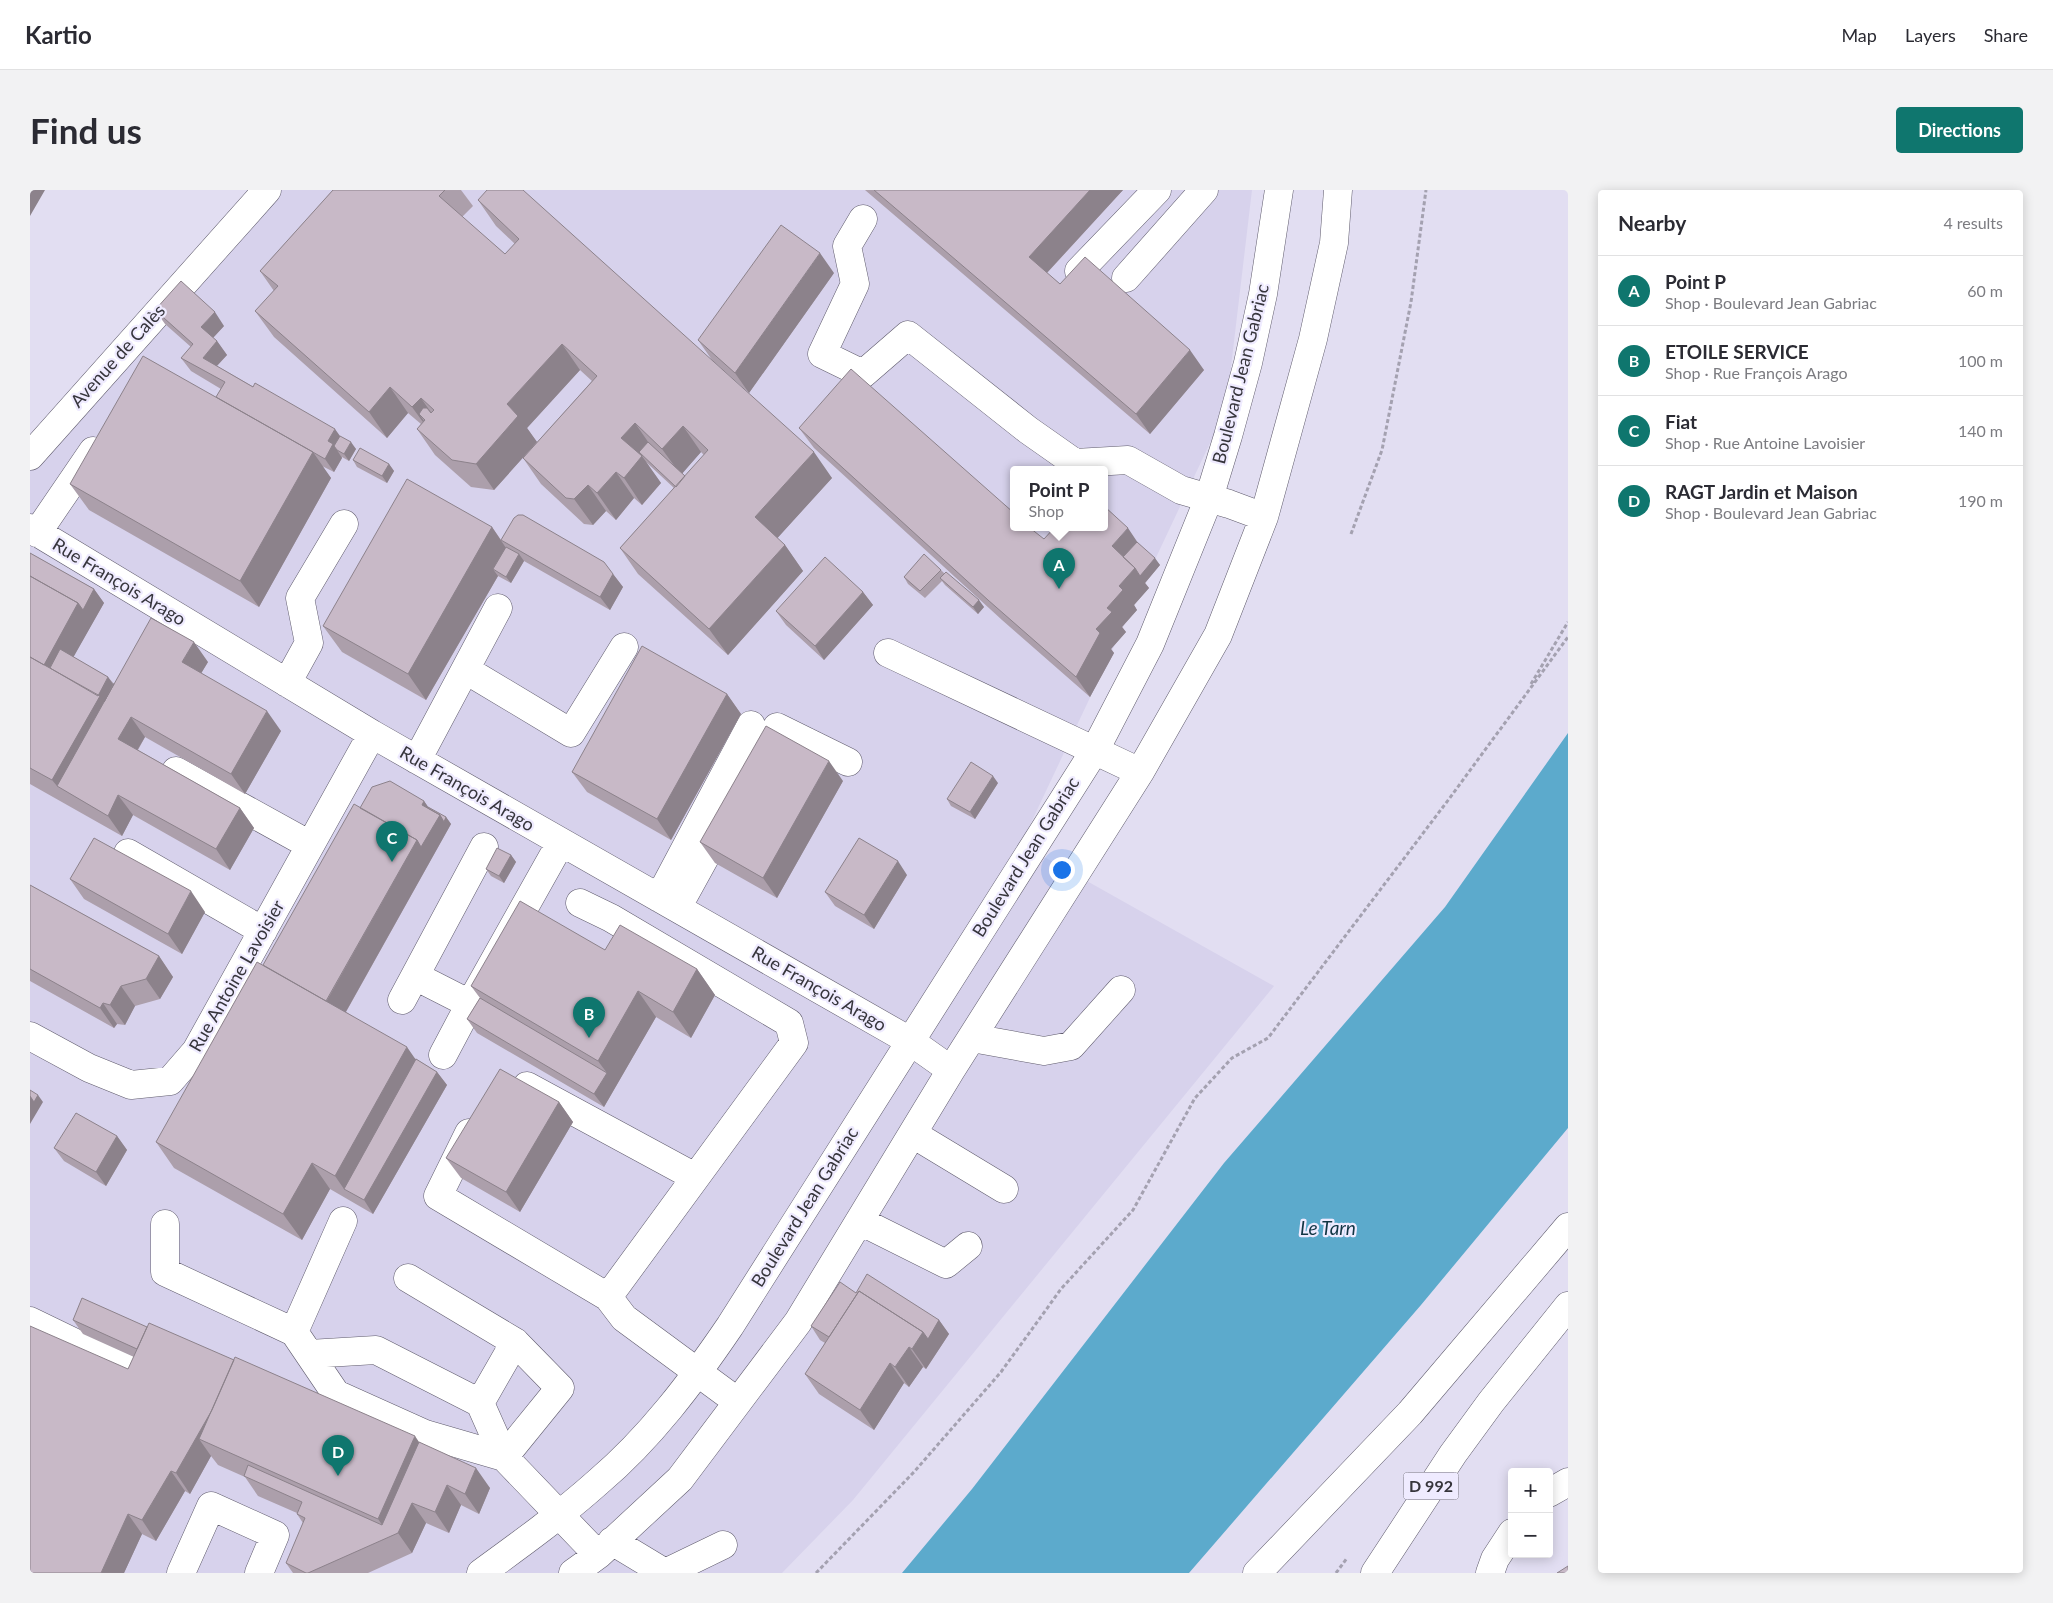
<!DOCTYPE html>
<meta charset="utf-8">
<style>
body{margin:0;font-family:Lato,sans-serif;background:#f2f2f3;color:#2b2b33}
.controls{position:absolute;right:15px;bottom:15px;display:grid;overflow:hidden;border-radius:5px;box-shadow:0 2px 12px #0003}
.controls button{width:45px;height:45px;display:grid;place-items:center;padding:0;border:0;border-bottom:1px solid #e1e1e2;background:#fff;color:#2b2b33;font:25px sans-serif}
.you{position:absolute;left:1031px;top:679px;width:18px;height:18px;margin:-12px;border:4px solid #fff;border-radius:50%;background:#1a73e8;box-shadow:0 0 0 8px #1a73e833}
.badge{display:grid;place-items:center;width:32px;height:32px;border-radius:50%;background:#0f766e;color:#fff;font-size:16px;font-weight:700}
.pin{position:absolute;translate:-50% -41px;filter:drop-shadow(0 1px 2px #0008)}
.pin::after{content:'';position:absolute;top:26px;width:18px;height:15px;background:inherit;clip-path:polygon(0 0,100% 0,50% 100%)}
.popup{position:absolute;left:980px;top:276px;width:98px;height:65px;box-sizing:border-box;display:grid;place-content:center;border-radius:5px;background:#fff;filter:drop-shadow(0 1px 4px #0005);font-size:16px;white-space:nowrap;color:#7c7c81}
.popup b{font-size:19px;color:#2b2b33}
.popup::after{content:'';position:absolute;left:50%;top:100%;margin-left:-10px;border:10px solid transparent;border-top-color:#fff}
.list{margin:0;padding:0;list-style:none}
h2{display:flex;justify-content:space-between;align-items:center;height:65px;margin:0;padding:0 20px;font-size:21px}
h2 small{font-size:16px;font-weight:400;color:#7c7c81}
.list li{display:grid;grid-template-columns:32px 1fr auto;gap:15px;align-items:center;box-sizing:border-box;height:70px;padding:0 20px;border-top:1px solid #e1e1e2}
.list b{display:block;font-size:19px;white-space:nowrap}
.list p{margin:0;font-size:16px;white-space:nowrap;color:#7c7c81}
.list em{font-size:16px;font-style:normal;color:#7c7c81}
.map{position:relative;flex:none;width:1538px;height:1383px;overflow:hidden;border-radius:5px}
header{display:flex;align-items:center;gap:30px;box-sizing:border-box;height:70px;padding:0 25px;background:#fff;border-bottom:1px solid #e1e1e2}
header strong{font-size:24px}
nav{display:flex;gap:28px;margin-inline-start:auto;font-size:18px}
.intro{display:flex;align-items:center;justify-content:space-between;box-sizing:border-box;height:120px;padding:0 30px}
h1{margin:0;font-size:35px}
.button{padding:12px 22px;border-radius:5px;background:#0f766e;color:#fff;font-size:18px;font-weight:700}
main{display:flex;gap:30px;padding:0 30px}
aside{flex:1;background:#fff;border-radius:5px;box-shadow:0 2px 12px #0003}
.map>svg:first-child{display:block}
.built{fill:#d7d2ec;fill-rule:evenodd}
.water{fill:#5caacc}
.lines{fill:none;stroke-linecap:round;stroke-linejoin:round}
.minor-casing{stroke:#5f5b6c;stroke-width:29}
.major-casing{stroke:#5f5b6c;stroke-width:29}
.path{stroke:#a4a1b0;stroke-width:3;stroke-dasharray:4 2.5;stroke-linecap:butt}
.minor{stroke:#fff;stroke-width:28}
.major{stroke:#fff;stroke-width:28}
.wall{fill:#ac9fab;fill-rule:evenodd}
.shaded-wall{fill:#8c828b}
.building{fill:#c8b9c7;stroke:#8c828b}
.labels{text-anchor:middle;stroke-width:4.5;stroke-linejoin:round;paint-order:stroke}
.shield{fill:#efebff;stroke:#6e6c76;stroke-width:1}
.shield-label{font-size:16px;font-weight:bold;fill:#36353c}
.street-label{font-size:18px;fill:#36353c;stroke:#efebff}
.water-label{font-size:19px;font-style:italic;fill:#113544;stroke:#efebff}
</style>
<header>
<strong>Kartio</strong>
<nav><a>Map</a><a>Layers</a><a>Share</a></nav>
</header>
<div class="intro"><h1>Find us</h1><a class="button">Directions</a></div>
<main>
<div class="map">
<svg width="1538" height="1383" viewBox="0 0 1538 1383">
<rect width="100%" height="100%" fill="#e2def2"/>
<path class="built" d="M242 0H1222L1196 219 991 654 1244 796 823 1310 752 1383H0V274ZM984 280H1074V338H984Z"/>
<path class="water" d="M1538 543V938L1391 1115 1159 1383H872L942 1299 1194 973 1415 717Z"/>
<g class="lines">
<g class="minor-casing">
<path id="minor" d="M833 29 817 56 825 94 792 164 833 184 878 145 998 240 1045 273 1098 270 1151 300 1199 314 1234 327
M1049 81 1127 0
M1096 88 1174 0
M0 266 237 0
M0 338 342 544 880 851 921 880
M7 343 63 261
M858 463 1110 582
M436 480 541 543 594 457
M257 493 279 453 270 408 314 334
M387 570 468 418
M727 573 747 537 818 572
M146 581 280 655
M98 663 233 741
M629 708 721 535
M550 713 581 728 759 833 764 853 578 1107 594 1128 708 1212
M647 718 695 631
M385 786 440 814
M372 810 454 657
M0 846 59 878 101 895 140 891 166 861 342 544
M942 848 1014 861 1041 856 1091 800
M413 865 440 814 531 652
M497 896 665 987
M439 943 408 1006 578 1107
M883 944 974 999
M830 1031 916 1074 938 1056
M135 1034V1082L264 1142 306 1204 395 1244 474 1267 568 1365
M0 1131 99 1179
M264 1142 313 1031
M279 1164 346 1160 450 1213 474 1267 530 1198 485 1152 378 1088
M450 1213 485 1152
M1519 1303 1538 1292
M582 1351 635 1383 693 1355
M151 1383 181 1316 245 1345 229 1383
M543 1383 568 1365 650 1289 768 1132 921 880 1110 582 1188 445 1234 327 1283 149 1304 53 1308 0
M1227 1383 1380 1223 1538 1037
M1460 1383 1465 1369 1482 1343"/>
</g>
<g class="major-casing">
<path id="major" d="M451 1383C491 1354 531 1325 568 1292 620 1248 662 1192 700 1136L1065 560 1120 454 1179 308 1198 246 1218 173 1233 104 1249 0
M1345 1383 1423 1264 1461 1212 1538 1116"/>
</g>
<path class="path" d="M1321 344 1352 260 1381 112 1396 0
M1501 494 1538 432
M786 1383 884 1282 971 1182 1031 1099 1103 1020 1165 908 1202 868 1238 848 1419 609 1538 447
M1306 1383 1317 1368"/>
<use href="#minor" class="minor"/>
<use href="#major" class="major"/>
</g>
<path class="wall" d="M303 0H431L443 16 432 27 475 64 485 54 466 36 448 10 802 288 747 348 755 355 773 381 698 465 608 384 590 358 644 298 616 272 631 293 612 315 604 308 586 330 576 321 563 335 554 334 511 294 493 268 562 191 550 180 497 238 507 252 464 300 441 297 405 265 387 239 391 234 378 223 357 248 244 147 225 121 244 101 230 81ZM671 262 674 265 655 286 652 283Z
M835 0H1093L1017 83 1030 94 1174 180 1120 244Z
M804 83 719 203 682 170 668 150Z
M125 120 194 136 183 148 187 151 197 165 187 176 310 246 326 259 319 271 312 267V268L304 282 292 276 301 288 229 417 59 320 40 294 186 207 191 199 161 181 151 168 161 157 135 134Z
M769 238 1014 349 1107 352 1130 375 1115 393 1119 398 1104 415 1107 420 1092 437 1096 442 1081 459 1084 463 1060 507 972 430 784 258Z
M323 270 359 274 364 281 357 293 327 277Z
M462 337 471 350 583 384 593 397 580 420 494 371 481 393 468 386 396 510 312 462 293 436Z
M0 363 64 399 74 413 43 467 78 487 84 494 178 472 171 483 251 541 215 604 115 547 108 560 210 618 224 638 200 680 103 625 92 646 0 594Z
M911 380 914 383 954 417 948 424 915 395 912 391 895 408 878 394 874 387Z
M833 402 843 415 794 470 756 435 746 421Z
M697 504 711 524 641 650 557 602 542 582Z
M813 591 747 708 685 673 670 652Z
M968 593 945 629 921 616 917 609Z
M394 611 398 617 416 627 421 634 316 822 386 869 407 882 417 895 343 1024 300 999 272 1050 144 978 126 952 233 775 330 618Z
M481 665 486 672 474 693 461 686 456 679Z
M877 685 844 739 805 716 795 702Z
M40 689 175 722 152 764 54 709Z
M0 695 129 766 143 787 130 809 105 816 95 835 87 834 84 838 0 791Z
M575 760 667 779 685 805 661 848 626 827 574 917 447 843 437 829 450 808 441 796Z
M529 912 543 932 490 1022 431 988 416 968Z
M87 946 97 960 76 996 34 971 24 958Z
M826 1103 909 1130 919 1144 896 1179 893 1177 879 1197 874 1193 844 1240 789 1204 775 1184 795 1153 790 1150 781 1136Z
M43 1130 117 1137 389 1252 460 1298 449 1324 431 1315 419 1343 396 1333 382 1363 338 1383H263L256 1373 273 1333 267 1324V1323L228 1306 215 1287 188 1275 181 1266 160 1304 155 1301 126 1351 112 1344 94 1383H0L104 1167 53 1144Z"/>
<path class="shaded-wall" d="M0 0H15L0 26Z
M1060 0H1093L1013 87 999 67Z
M790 63 804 83 719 203 705 183Z
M185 122 194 136 181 150 171 137Z
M187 151 197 165 182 181 173 168Z
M532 154 550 180 497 238 507 252 464 300 446 274 477 214Z
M1160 160 1174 180 1120 244 1106 224Z
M360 197 378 223 357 248 339 222Z
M391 208 409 234 395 230 389 224 402 242 401 243 382 217Z
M605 233 623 259 612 266 631 293 612 315 594 288 591 248Z
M653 236 671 262 651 285 632 259Z
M305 239 315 253 307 260 312 268 304 282 295 269 298 251Z
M321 252 326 259 319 271 314 264Z
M283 262 301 288 229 417 210 391Z
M784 262 802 288 743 353 725 327Z
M359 274 364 281 357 293 352 286Z
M586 282 604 308 586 330 567 303Z
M558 295 576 321 563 335 544 309Z
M462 337 480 364 463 379 468 386 396 510 378 484Z
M1098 338 1112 359 1097 375 1082 356Z
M755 355 773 381 698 465 679 439Z
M489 364 494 371 481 393 476 387Z
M1125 368 1130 375 1115 393 1119 398 1104 415 1107 420 1092 437 1096 442 1081 459 1084 463 1060 507 1046 487 1066 439 1089 396 1105 378Z
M583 384 593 397 580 420 570 407Z
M64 399 74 413 30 491 12 477 48 413Z
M833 402 843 415 794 470 785 456Z
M949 410 954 417 948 424 943 417Z
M164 452 178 472 166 492 152 472Z
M78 487 88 501 27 596 22 590Z
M697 504 711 524 641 650 627 629Z
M237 521 251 541 215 604 201 584Z
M101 527 115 547 102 569 88 549Z
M799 571 813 591 747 708 733 688Z
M963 586 968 593 945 629 940 622Z
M88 605 103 625 92 646 78 626Z
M394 611 403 624 392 615Z
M210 618 224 638 200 680 186 659Z
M410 625 416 627 421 634 309 834 295 814 387 650Z
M481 665 486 672 474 693 469 686Z
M868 671 877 685 844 739 834 725Z
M161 701 175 722 152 764 138 744Z
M129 766 143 787 130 809 116 789Z
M667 779 685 805 661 848 643 822Z
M91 796 105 816 95 835 80 815Z
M608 801 626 827 574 917 564 904 577 883 568 871Z
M73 813 87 834 84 838 70 818Z
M377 857 395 883 314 999 305 986Z
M407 882 417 895 343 1024 334 1010Z
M8 905 13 912 0 934V906Z
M529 912 543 932 490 1022 476 1002Z
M87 946 97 960 76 996 66 982Z
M282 973 300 999 272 1050 253 1024Z
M909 1130 919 1144 896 1179 882 1159 893 1142Z
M879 1157 893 1177 879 1197 865 1177Z
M209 1173 169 1249 181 1266 160 1304 146 1283Z
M860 1173 874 1193 844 1240 830 1220Z
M385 1246 403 1273 382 1313 396 1333 382 1363 368 1343 360 1346 348 1329Z
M446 1278 460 1298 449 1324 435 1304Z
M141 1281 155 1301 126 1351 112 1330Z
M417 1295 431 1315 419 1343 405 1322Z
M98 1324 112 1344 94 1383H71Z"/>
<path class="building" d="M303 0H415L409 6 475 64 489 49 448 10 457 0H493L784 262 725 327 755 355 679 439 590 358 678 260 653 236 632 259 605 233 591 248 612 266 594 288 586 282 567 303 558 295 544 309 536 308 493 268 567 186 532 154 477 214 488 226 446 274 422 270 387 239 395 230 389 224 393 218H397L401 223 404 220 391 208 382 217 360 197 339 222 225 121 248 96 230 81Z
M844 0H1060L999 67 1030 94 1055 67 1160 160 1106 224Z
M751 35 790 63 705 183 668 150Z
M151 91 185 122 171 137 187 151 173 168 223 197 225 193 305 239 298 251 303 254 295 269 186 207 195 192 151 168 163 154 125 120Z
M113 166 283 262 210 391 40 294Z
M821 179 984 323V338H1000L1014 349 1024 338H1074V316L1098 338 1082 356 1105 378 1089 396 1093 400 1077 418 1082 422 1066 439 1070 443 1046 487 958 410 769 238Z
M310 246 321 252 314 264 307 260 304 256Z
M618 252 655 286 646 297 609 262Z
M330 258 359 274 352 286 323 270Z
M377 289 462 337 378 484 293 436Z
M488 325H493L574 372 583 384 570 407 471 350 484 328Z
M1107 352 1125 368 1110 386 1105 378 1093 367Z
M476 357 489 364 476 387 463 379Z
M0 363 64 399 53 420 48 413 0 386Z
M894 364 911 380 890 401 874 387Z
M795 367 833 402 785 456 746 421Z
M916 382 949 410 943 417 910 388Z
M0 386 48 413 14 475 0 467Z
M121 428 164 452 152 472 237 521 201 584 101 527 88 549 210 618 186 659 88 605 78 626 27 596Z
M612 456 697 504 627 629 542 582Z
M30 459 78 487 68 506 20 478Z
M0 467 70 506 22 590 0 578Z
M83 494H84L74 512Z
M736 536 799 571 733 688 670 652Z
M941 572 963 586 940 622 917 609Z
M360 591 394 611 392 615 410 625 391 657 387 650 330 618 342 597Z
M324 614 387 650 296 811 233 775Z
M398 617 416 627 414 632 410 625 398 618Z
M64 648 161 701 138 744 40 689Z
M829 648 868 671 834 725 795 702Z
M467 658 481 665 469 686 456 679Z
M0 695 129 766 116 789 91 796 80 815 73 813 70 818 0 779Z
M490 711 575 760 590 735 667 779 643 822 608 801 568 871 441 796Z
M227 772 377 857 305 986 282 973 253 1024 126 952Z
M450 808 577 883 564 904 437 829Z
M386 869 407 882 334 1010 314 999Z
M470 879 529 912 476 1002 416 968Z
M0 900 8 905 4 912 0 906Z
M46 923 87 946 66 982 24 958Z
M837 1084 909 1130 898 1149 893 1142 829 1101 799 1147 781 1136 810 1092 826 1103Z
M829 1101 893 1142 882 1159 879 1157 865 1177 860 1173 830 1220 775 1184Z
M52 1108 117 1137 107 1159 43 1130Z
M119 1133 204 1170 182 1220 146 1283 141 1281 112 1330 98 1324 71 1383H0V1136L98 1179Z
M205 1167 385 1246 348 1329 169 1249Z
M389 1252 446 1278 435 1304 417 1295 405 1322 382 1313 368 1343 278 1383H276L256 1373 275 1328 267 1324 272 1312 214 1286 218 1275 352 1335Z
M1538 1376V1382L1536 1383H1527Z"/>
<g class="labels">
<rect class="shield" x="1373.5" y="1282.5" width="55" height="27" rx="4"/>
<g class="shield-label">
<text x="1401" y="1302">D 992</text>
</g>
<g class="street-label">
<text transform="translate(88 166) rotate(-48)" y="6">Avenue de Calès</text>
<text transform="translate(1211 184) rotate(-76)" y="6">Boulevard Jean Gabriac</text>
<text transform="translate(89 392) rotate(31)" y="6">Rue François Arago</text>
<text transform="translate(437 599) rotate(30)" y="6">Rue François Arago</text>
<text transform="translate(996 667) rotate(-58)" y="6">Boulevard Jean Gabriac</text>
<text transform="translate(207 786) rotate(-60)" y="6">Rue Antoine Lavoisier</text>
<text transform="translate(789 799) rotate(30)" y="6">Rue François Arago</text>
<text transform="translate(775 1017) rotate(-58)" y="6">Boulevard Jean Gabriac</text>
</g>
<g class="water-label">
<text x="1298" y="1045">Le Tarn</text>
</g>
</g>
</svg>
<div class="controls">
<button>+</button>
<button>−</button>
</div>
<div class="you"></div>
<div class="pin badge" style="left:1029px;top:399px">A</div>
<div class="popup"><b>Point P</b>Shop</div>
<div class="pin badge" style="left:559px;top:848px">B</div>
<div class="pin badge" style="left:362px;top:672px">C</div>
<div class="pin badge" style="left:308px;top:1286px">D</div>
</div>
<aside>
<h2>Nearby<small>4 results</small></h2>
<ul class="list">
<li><span class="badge">A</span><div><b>Point P</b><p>Shop · Boulevard Jean Gabriac</p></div><em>60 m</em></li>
<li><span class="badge">B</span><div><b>ETOILE SERVICE</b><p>Shop · Rue François Arago</p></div><em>100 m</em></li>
<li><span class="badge">C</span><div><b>Fiat</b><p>Shop · Rue Antoine Lavoisier</p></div><em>140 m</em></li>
<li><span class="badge">D</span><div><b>RAGT Jardin et Maison</b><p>Shop · Boulevard Jean Gabriac</p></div><em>190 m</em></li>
</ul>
</aside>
</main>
